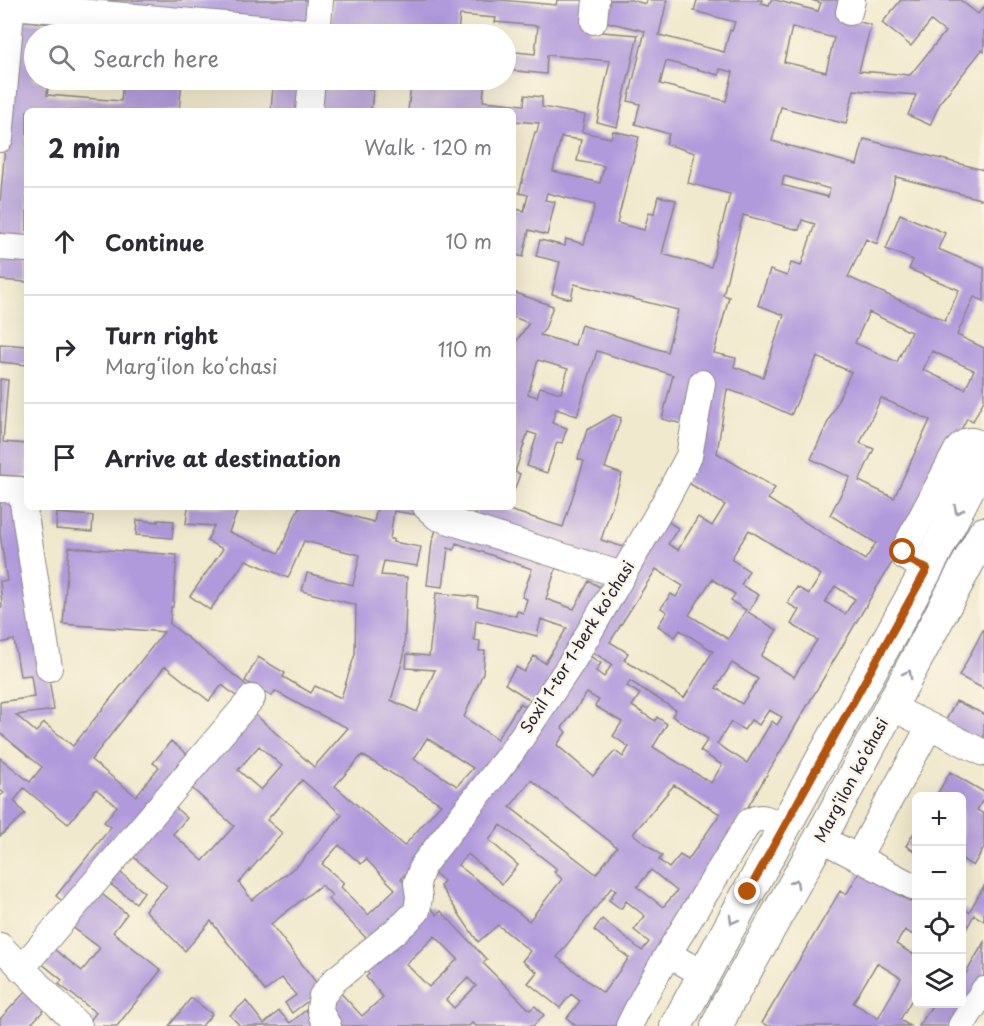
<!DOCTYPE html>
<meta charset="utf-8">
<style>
body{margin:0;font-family:"Playpen Sans",sans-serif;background:#f7f7f7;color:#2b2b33}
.controls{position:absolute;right:18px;bottom:18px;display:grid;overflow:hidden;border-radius:9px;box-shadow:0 6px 24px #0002}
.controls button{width:54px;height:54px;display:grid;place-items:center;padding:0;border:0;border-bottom:2px solid #e1e1e2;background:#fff;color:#2b2b33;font:30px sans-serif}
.stop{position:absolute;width:18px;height:18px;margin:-14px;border:4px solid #b45309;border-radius:50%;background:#fff}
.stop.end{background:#b45309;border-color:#fff;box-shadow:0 2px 6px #0008}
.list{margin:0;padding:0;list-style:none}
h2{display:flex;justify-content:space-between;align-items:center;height:78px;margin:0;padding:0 24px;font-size:26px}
h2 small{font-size:20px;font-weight:400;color:#7c7c81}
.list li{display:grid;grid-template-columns:39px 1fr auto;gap:18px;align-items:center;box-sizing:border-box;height:108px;padding:0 24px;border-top:2px solid #e1e1e2}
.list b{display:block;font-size:22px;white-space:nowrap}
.list p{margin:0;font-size:20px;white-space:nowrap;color:#7c7c81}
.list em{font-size:20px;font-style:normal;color:#7c7c81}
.icon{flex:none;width:33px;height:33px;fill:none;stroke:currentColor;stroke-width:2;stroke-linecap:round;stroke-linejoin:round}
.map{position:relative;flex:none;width:984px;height:1026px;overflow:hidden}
.search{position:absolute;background:#fff;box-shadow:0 6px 24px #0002;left:24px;top:24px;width:492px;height:66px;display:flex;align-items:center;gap:15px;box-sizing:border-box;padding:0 21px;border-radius:33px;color:#7c7c81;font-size:22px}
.panel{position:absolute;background:#fff;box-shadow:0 6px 24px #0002;left:24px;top:108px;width:492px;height:402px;border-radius:9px}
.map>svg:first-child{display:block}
.building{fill:#b09adc;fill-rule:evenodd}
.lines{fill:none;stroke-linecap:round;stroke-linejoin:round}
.minor-casing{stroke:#8a8684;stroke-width:28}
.major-casing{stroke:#8a8684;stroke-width:34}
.minor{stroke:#fff;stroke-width:26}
.major{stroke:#fff;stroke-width:32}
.oneway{stroke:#9c9ca7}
.route{stroke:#b45309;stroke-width:8}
.labels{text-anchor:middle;stroke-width:5;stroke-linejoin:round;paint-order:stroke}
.street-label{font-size:16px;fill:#22223b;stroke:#fcf5e5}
</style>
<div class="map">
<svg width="984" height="1026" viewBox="0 0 984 1026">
<rect width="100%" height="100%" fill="#fcf5e5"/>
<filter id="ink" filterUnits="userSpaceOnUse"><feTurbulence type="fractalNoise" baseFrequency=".0167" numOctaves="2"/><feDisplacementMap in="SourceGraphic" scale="12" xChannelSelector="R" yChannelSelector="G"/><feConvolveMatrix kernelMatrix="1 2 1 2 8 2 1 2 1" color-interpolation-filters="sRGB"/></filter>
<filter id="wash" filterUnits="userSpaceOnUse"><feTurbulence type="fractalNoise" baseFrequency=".008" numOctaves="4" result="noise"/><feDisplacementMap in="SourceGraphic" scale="24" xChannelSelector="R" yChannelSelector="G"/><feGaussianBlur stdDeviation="1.35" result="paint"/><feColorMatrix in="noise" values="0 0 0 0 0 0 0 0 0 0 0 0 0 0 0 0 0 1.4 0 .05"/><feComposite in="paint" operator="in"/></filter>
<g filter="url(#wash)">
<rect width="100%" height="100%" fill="#f1e9cd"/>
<g id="blocks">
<path class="building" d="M32 0H314L311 26Z
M333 0H501L556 5 557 0H592L589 31 638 35 617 127 597 122 610 61 547 55 546 74 506 70V51L535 54 538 26 495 22 496 18 460 15 458 32 437 30V34H381L330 30Z
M606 0H631L646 4 647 0H667L659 35 724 52 730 30 732 31 735 22 694 11 697 0H762L761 3 769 5 771 0H775L818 11 821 3 811 0H847L843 17 871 25 859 71 910 75 945 32 931 21 911 46 882 23 901 0H960L978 14 984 7V52L982 50 941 101 930 125 908 115 916 95 854 90 846 124 781 107 772 141 857 165 864 139 984 170V200L896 177 877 244 866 239 848 277 945 321 959 290 909 269 913 260 886 249 900 214 945 233 938 249 984 268V301L974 297 957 335 984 348V400L973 421 967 418 909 535 874 592 681 921 626 1026H576L567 1018 580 1001 571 994 560 1008 528 983 537 972 522 961 530 951 498 925 478 942 440 886 444 881 430 869 585 653 601 663 596 671 604 677 612 664 586 648 662 518 678 528 668 544 678 550 698 517 712 526 725 505 687 482V425L662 419 673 375 597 351 577 416 556 409 552 423 567 428 562 443 557 442 547 473 527 466 537 435 528 432 515 472 520 474 513 494V346L529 323 513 317V292L553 306 545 329 540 335 575 345 581 325 667 352 678 310 574 284 571 299 552 294 560 262 536 256 540 240 565 246 566 239 584 244 595 205 547 193 545 200 555 202 547 235 529 230 523 257 513 254V208L524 211 528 195 519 193 535 132H537L539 123 513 121V111H408L411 85 435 87V80H485L483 101 524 105 525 95 542 97V107L585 115 582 132 611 138 613 131 639 137 617 223 644 230 649 212 654 213 658 196 676 200 662 254 711 267 730 194 688 183 695 153 666 144 669 134 635 124 640 104 628 101 645 31 603 21ZM792 27 834 38 826 72 784 62ZM666 61 719 75 720 69 733 72 726 101 660 84ZM561 137 581 140 577 161 604 166 600 183 553 171ZM784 176 830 189 828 197 782 185ZM743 215 799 230 802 220 815 224 801 266 791 263 787 276 770 270 758 305 784 315 763 377 734 367 736 358 714 353 729 297 723 295ZM869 312 911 332 897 362 855 343ZM932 351 974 370 965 389 923 370ZM817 357 851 372 811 459 850 477 830 515 876 543 865 560 768 499 775 488 717 453 727 389 755 399 791 415ZM538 360 568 369 561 393 540 387 537 397 528 394ZM881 398 930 420 894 498 859 481 874 449 860 443ZM749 530 821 575 809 594 797 587 787 603 799 610 791 624 817 640 794 677 761 656 777 630 748 612 759 595 741 585 749 571 731 559ZM656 569 683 586 676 597 671 594 661 608 667 612 658 626 675 637 680 630 713 651 684 698 624 660 628 653 610 642ZM712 579 735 594 731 601 746 610 728 639 689 615ZM835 586 855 599 845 614 825 602ZM732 663 758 679 742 704 716 688ZM630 681 676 710 672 716 708 739 700 751 722 765 711 783 653 747 667 724 657 717 655 721 632 706 640 694 627 686ZM587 693 599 700 595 706 622 722 613 736 629 747 623 757 615 751 593 776 557 745 566 732 562 728ZM769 710 782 717 777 725 772 721 747 763 717 744 731 722 744 730 751 720 759 725ZM531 780 617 847 596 874 510 807ZM674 785 720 814 688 860 680 855 669 868 659 860 662 856 633 834ZM501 825 557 869 554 872 562 879 529 921 458 865 468 854 502 884 518 865 489 840ZM651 870 677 891 663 907 637 887ZM612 887 616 890 609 900 621 909 626 901 645 916 634 930 649 942 642 951 602 919 594 930 629 958 603 993 557 957Z
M16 20 53 24V34H34V80H49L47 95 121 101 123 80H182L179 111H27V239L0 236V204Z
M239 80H305L302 111H271L273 84 239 81Z
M321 85 373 90 371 111H319Z
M0 258 27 260V282L0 280Z
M0 344 27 346V365L0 362Z
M0 379 8 380 3 442 27 444V477L0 475Z
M613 415 621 418 605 468 622 474 601 540 630 549 622 571 473 523 478 507H510L509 510 563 527 584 461 578 459 587 430Z
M13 495 48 672 54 710 16 715 36 732 44 723 73 746 164 632 63 624 69 547 177 555 173 607H171L170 624 250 688 241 700 222 685 209 701 165 666 91 760 136 796 159 767 153 763 171 741 194 760 71 908 56 896 111 827 104 822 117 806 96 789 68 824 24 788 14 801 25 814 0 836V796L4 793 0 790V758L30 782 42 767 0 733V702L34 697 31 675 20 676 14 640 0 643V607H2L0 581H7L0 534V497Z
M188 507H239L229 532 279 553 299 507H330L328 510 374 522 377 507H419L418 515 394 511 390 539H393V542L421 547 417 566 384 561 381 575 407 577 404 656 391 700 417 712 435 670 406 668 407 654 429 656 436 593 478 597 477 606 516 616 517 611 523 613 527 599 522 597 532 569 456 543 454 550 448 548 443 587 427 585 432 542 439 521 559 559 546 599 574 609 589 581 609 592 541 707 505 684 516 667 524 672 534 656 545 663 567 628 541 619 537 636 476 620 474 640 480 641 479 651H485L483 673 464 717 497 739 520 703 534 711 437 838 401 879 417 894 369 941 328 899 332 895 321 885 271 924 322 990 292 1013 285 1003 296 995 282 978 265 991 211 921 185 951 145 910 167 886 129 853 171 804 187 818 173 834 203 861 234 826 186 783 250 710 314 767 348 728 304 707 275 691 272 696 245 681 258 657 285 673 283 677 311 693 315 686 341 698 355 654 356 605 302 591 307 573 353 585 360 555 304 541 288 578 246 560 210 610 190 596 223 549 207 541 214 526 186 524ZM427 738 473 768 457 786 414 759ZM259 746 282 766 261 790 238 770ZM362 755 441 804 404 846 335 786ZM302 780 342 815 299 864 252 900 239 883 282 833 267 820ZM339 845 361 864 366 859 395 889 368 915 341 887 344 883 322 864Z
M57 513 93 516 92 532 56 529Z
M137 520 158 522V520L174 521 172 538 136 535Z
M984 628V689L959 676Z
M956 701 984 714V742L945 722Z
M950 772 984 792V798L977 810 984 814V848L973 866 962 859V796H936Z
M916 829V852L906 846Z
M116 869 144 892 136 903 106 881Z
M860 871 916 905V937L905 930 896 944 916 956V992L900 1020 910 1026H768L762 1023 840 891 846 895ZM877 963 901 978 878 1018 853 1003Z
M984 886V921L974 915 962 937V908L969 912Z
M94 888 127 914 113 932 161 970 117 1026H86L96 1013 59 984 62 980 35 958 46 943 82 971 100 948 67 923Z
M430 907 437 915 441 911 487 960 483 963 530 1010 535 1006 544 1015 533 1026H476L472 1023 469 1026H341L331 1013 329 999 338 990 362 1016 383 997 366 977 369 974 360 965ZM435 936 458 959 429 987 406 964ZM468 978 476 986 454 1008 446 1000Z
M984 942V980L957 1026H919L933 1004H962V980Z
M30 987 49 1005 29 1026H0V1019Z
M191 998 212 1014 202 1026H169Z
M246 1001 264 1024 279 1011 290 1023 306 1010 320 1026H240L230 1015Z"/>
</g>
</g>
<g filter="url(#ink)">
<use href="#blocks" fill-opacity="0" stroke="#8a8684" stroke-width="1.5"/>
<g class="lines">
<g class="minor-casing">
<path id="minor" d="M12 6 317 33
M849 12 852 0
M594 21 596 0
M317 34 320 0
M309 111 312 80
M0 139 12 0
M0 247 27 249
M0 489 21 490 49 668
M426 507 437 517 622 575
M927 569 905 557 903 552 957 450C967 438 971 439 984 446
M891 707 984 753
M820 838 916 888
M858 857 930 726
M0 946 79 1026
M21 969 252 698
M703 974 668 954 749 822C763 813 770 821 784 828
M328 1026 322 1016 320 1008 322 996 335 980 405 923 417 911 419 897 417 883 423 865 511 753 572 662 663 505 689 456 702 383
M629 1026 643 998 668 954
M961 1026 984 990"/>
</g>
<g class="major-casing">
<path id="major" d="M676 1026 748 893 927 569 984 458
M717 1026 725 1008 828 824 984 533"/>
</g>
<use href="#minor" class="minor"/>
<use href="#major" class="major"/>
</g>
<defs><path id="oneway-chevron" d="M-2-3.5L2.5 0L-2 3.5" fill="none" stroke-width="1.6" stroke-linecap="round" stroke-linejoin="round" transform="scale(1.5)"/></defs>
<g class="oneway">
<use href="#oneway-chevron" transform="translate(958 510) rotate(117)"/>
<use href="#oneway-chevron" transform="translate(908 674) rotate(-62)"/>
<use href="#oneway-chevron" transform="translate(795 883) rotate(-61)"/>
<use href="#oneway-chevron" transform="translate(733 920) rotate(119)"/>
</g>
</g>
<g class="lines" filter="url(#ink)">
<path class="route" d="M748 892 927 569 904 557 903 552"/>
</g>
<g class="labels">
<g class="street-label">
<text transform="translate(577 647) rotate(-58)" y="6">Soxil 1-tor 1-berk koʻchasi</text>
<text transform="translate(851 780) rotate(-62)" y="6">Margʻilon koʻchasi</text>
</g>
</g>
</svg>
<div class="controls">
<button>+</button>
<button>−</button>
<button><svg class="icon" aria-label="locate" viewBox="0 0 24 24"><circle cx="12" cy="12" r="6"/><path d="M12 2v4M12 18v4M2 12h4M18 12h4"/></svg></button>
<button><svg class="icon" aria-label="layers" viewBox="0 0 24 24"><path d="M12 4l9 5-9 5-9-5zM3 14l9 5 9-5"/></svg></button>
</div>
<div class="stop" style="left:903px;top:552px"></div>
<div class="stop end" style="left:748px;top:892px"></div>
<div class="search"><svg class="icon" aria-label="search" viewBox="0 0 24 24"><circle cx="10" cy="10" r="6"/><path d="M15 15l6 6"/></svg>Search here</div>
<section class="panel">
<h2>2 min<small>Walk · 120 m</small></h2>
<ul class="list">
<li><svg class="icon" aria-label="ahead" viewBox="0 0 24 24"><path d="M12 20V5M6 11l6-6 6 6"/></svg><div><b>Continue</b></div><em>10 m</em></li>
<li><svg class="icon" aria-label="right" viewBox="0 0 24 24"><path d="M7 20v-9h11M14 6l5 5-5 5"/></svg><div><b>Turn right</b><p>Margʻilon koʻchasi</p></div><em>110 m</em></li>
<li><svg class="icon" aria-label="arrive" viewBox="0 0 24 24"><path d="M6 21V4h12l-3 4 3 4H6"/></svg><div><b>Arrive at destination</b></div></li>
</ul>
</section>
</div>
